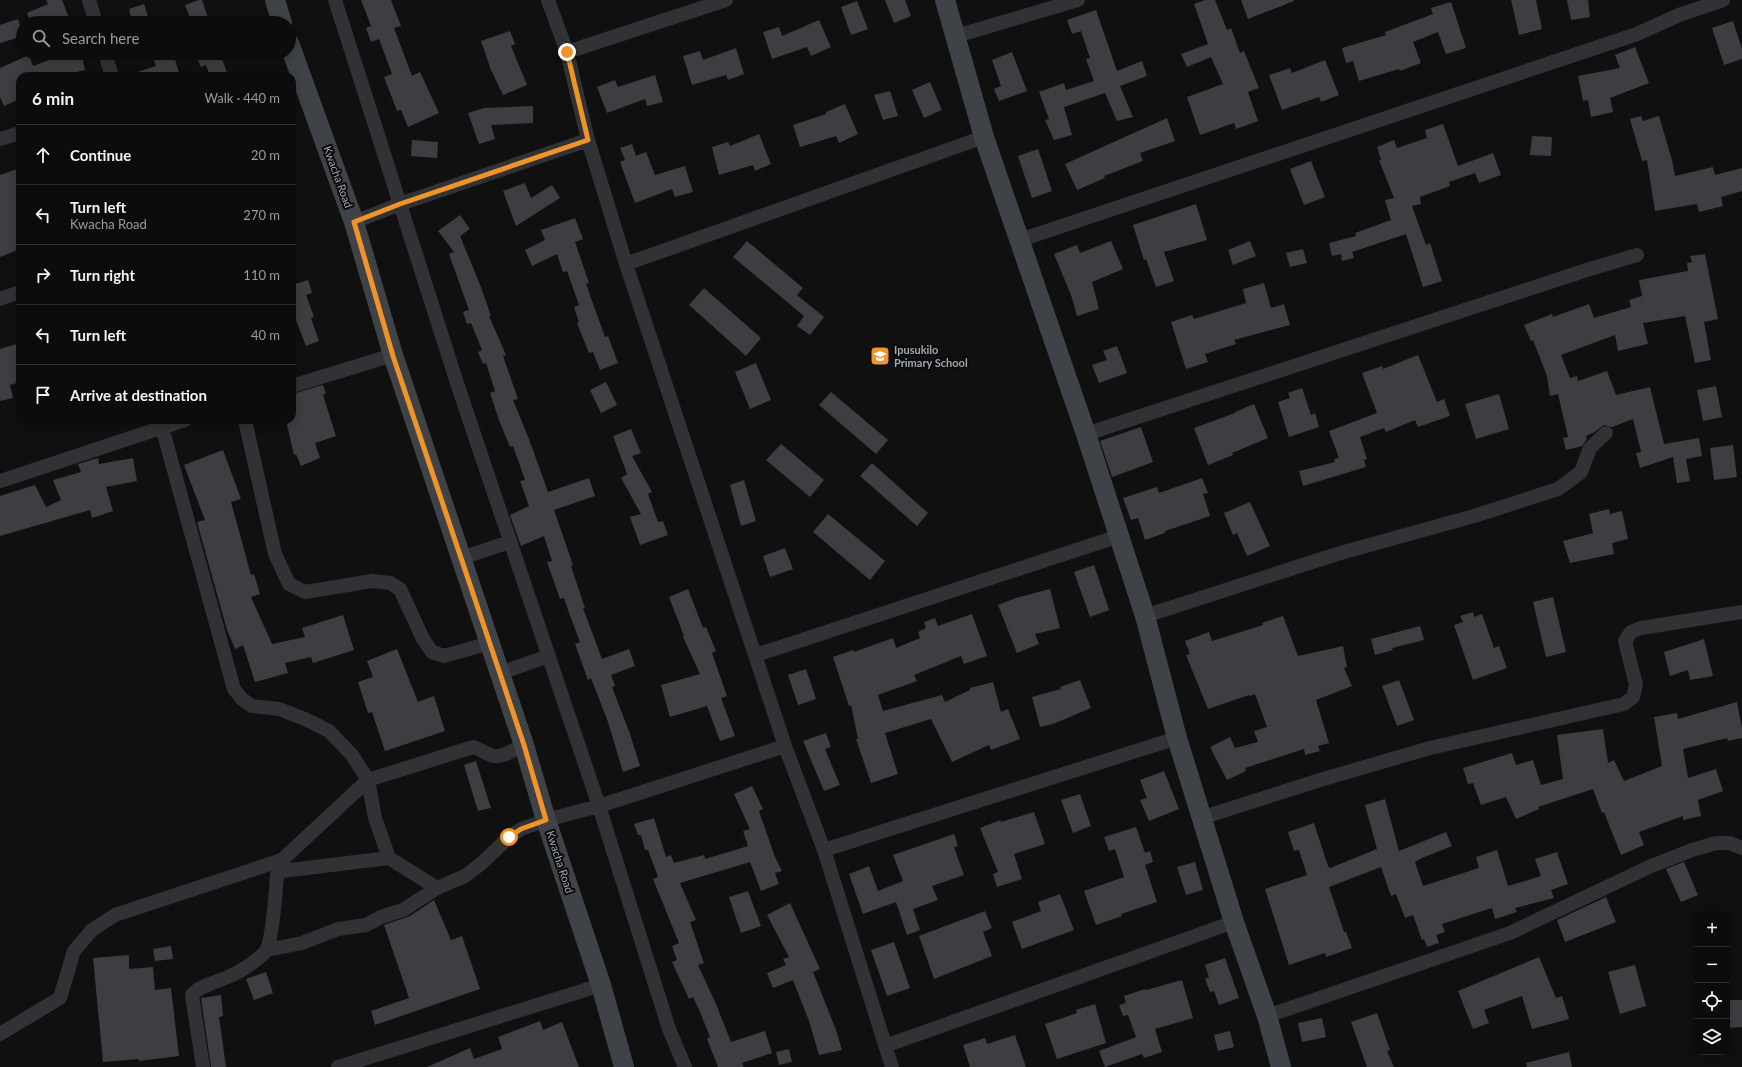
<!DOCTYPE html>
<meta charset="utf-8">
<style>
body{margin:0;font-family:Lato,sans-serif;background:#1a1a1b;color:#f1f3f6}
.controls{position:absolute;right:12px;bottom:12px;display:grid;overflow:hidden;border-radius:8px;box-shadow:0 2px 10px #0003}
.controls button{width:36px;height:36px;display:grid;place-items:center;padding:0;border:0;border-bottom:1px solid #2c2c2e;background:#0c0c0d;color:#f1f3f6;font:20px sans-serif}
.stop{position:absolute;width:12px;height:12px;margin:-9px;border:3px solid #f09429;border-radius:50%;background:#fff}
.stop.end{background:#f09429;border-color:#fff;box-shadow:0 1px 4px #0008}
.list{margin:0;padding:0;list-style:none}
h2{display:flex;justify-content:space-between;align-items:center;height:52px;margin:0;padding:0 16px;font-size:17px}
h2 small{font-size:13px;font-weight:400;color:#9a9b9d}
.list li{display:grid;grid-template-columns:26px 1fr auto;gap:12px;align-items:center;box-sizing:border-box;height:60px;padding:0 16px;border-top:1px solid #2c2c2e}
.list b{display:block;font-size:15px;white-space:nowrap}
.list p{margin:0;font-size:13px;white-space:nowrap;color:#9a9b9d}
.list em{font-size:13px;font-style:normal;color:#9a9b9d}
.icon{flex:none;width:22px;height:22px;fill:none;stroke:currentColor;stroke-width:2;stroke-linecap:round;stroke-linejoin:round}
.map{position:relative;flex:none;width:1742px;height:1067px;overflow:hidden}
.search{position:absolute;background:#0c0c0d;box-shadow:0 2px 10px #0003;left:16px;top:16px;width:280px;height:44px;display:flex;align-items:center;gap:10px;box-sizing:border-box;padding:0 14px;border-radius:22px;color:#9a9b9d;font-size:15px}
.panel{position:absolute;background:#0c0c0d;box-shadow:0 2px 10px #0003;left:16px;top:72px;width:280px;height:352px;border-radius:12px}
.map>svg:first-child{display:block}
.building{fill:#3c3e41}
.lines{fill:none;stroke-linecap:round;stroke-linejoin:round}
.street{stroke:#313236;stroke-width:14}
.secondary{stroke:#3f4246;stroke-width:20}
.route{stroke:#f09429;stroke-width:5}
.labels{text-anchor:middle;stroke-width:4;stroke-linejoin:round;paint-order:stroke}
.street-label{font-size:11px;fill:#a1a8b2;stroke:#0b0b0c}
.poi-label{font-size:11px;font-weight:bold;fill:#a1a8b2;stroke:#0b0b0c;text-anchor:start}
</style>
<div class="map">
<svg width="1742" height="1067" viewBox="0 0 1742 1067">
<rect width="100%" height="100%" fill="#101011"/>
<path class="building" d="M46 0H62L69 18 56 23H31L27 13 48 4Z
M199 0H202L210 23H192L185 5Z
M361 0H391L401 26 394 28 412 76 420 72 439 113 408 127 401 110 397 111 384 77 392 74 379 39 371 42 366 28 371 26Z
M885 0H905L911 16 894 23Z
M1205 0H1215L1227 30 1231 28 1240 53 1244 51 1259 88 1248 92 1258 121 1236 129 1234 123 1200 135 1187 97 1223 84 1211 57 1187 67 1181 54 1208 44 1194 4Z
M1241 0H1294V1L1248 19Z
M1511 0H1536L1542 29 1519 35Z
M1567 0H1588L1590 17 1571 20Z
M857 1 868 29 851 35 841 7Z
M1451 2 1466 48 1446 54 1438 32 1413 42 1421 63 1400 71 1399 69 1359 81 1353 61 1346 63 1342 48 1386 35 1385 32 1433 14 1431 8Z
M144 4 150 23H132L129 9Z
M1096 10 1117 71 1142 61 1147 76 1120 86 1133 117 1117 121 1105 93 1064 107 1072 135 1054 140 1045 120 1049 119 1039 92 1064 83 1066 90 1094 81 1086 59 1090 58 1081 31 1072 34 1067 20Z
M18 19 23 36 0 43V25Z
M819 20 831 47 811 56 807 47 772 59 763 32 779 27 782 36Z
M1733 21 1742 49V59L1724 65 1712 28Z
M510 31 515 44 511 46 527 85 503 95 491 70 481 41Z
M1635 47 1649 83 1610 98 1613 112 1591 117 1588 100 1583 101 1578 76 1620 68 1615 55Z
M736 48 744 74 728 80 726 75 692 85 683 56 700 51 703 60Z
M1012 52 1027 91 999 101 994 89 1001 86 992 60Z
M81 53 85 70 59 76H20V99L4 106 0 97V68L29 55 33 66 57 57 58 59Z
M151 53H173L180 76H135L134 73 156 66Z
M195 53H233L222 58 228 76H210L206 65 201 67Z
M1325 60 1339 95 1321 102 1319 97 1282 110 1269 75 1290 68 1292 73Z
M655 75 663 102 647 106 645 99 607 113 597 87 615 80 618 87Z
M930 82 942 110 924 118 912 90Z
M890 91 898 116 883 120 874 95Z
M845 104 858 134 839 143 836 136 800 147 793 125 826 114V112Z
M533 106V123L491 125 495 139 479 144 468 113 484 108Z
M1641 116 1643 121 1659 116 1672 160 1675 176 1713 167 1715 175 1742 168V191L1721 197 1723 206 1699 212 1697 204 1655 211 1647 160 1642 161 1630 119Z
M1167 118 1175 141 1140 153 1143 161 1104 176 1105 178 1077 190 1065 164Z
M1443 124 1458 166 1493 153 1501 175 1479 183 1475 173 1449 182 1450 186 1420 197 1421 204 1412 206 1426 245 1430 243 1442 281 1423 287 1406 234 1352 252 1354 258 1342 261 1341 254 1332 256 1329 243 1356 236 1355 233 1391 220 1385 200 1394 198 1379 160H1381L1377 147 1394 140 1397 148 1427 138 1425 130Z
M759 134 771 164 755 171 753 165 719 175 712 147 728 142 730 146Z
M1532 136 1552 137 1551 156 1530 155Z
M412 140 438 142 437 158 411 156Z
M632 144 636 156 646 152 655 175 685 166 693 192 675 197 672 189 635 203 620 162 625 160 620 148Z
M1038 149 1052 191 1032 198 1018 156Z
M1311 161 1325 197 1304 205 1290 169Z
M17 169 20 177V249L0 257V175Z
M525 183 531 198 552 185 560 198 516 226 503 191Z
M1196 204 1207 240 1164 252 1174 281 1156 287 1146 259 1144 260 1133 225Z
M460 215 470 229 460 236 481 287 491 316H489L506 355 503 356 518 399 513 400 529 439 548 492 589 478 595 496 554 510 573 565 571 566 585 608H583L602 659 629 649 635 666 611 675 615 686 612 687 630 734 640 766 623 772 608 722 591 678 588 680 575 644 580 642 569 613 564 598 560 599 547 562 552 561 544 536 521 546 510 515 529 506 520 481 525 480 513 446 510 447 499 420 490 393 495 391 486 363 483 364 478 352 482 350 471 323 467 324 463 312 469 310 449 254 454 252 438 231Z
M575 218 583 239 575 242 589 283 586 284 605 337 608 336 618 363 600 370 593 352 589 353 577 323 579 322 574 307 579 305 567 271 563 272 557 254 532 266 525 250 545 240 541 230Z
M747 241 803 288 797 295 824 317 810 335 797 326 804 316 733 257Z
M1111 241 1123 269 1092 282 1099 309 1077 316 1071 295 1054 254 1077 245 1080 253Z
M1250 241 1256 256 1233 265 1228 250Z
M1303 249 1307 263 1290 267 1286 253Z
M1705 254 1718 319 1704 322 1711 360 1695 363 1685 316 1643 323 1648 344 1618 351 1615 335 1561 355 1570 378 1577 376 1578 381 1607 371 1616 395 1650 387 1664 444 1699 438 1702 456 1686 459 1690 481 1677 483 1673 457 1640 468 1636 453 1641 452 1633 419 1612 427 1604 425 1593 433 1586 436 1587 439 1582 446 1566 450 1563 438 1568 437 1558 394 1550 396 1547 376 1533 340 1531 341 1524 325 1552 314 1553 317 1589 304 1594 318 1631 307 1629 300 1642 296 1639 280 1688 271 1687 263 1692 262 1690 256Z
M308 280 312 293 306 295 314 317 311 318 319 341 306 346 292 310V285Z
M1264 283 1271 308 1284 304 1290 325 1234 340 1236 344 1205 354 1208 362 1186 369 1171 322 1192 315 1194 319 1246 303 1243 289Z
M704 288 761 338 746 356 689 305Z
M20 343V382L10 385 13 398 0 401V349Z
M1117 346 1127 373 1099 383 1092 365 1107 360 1103 351Z
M1418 355 1437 402 1444 399 1450 416 1418 427 1415 420 1386 432 1384 428 1360 437 1367 459 1364 460 1366 467 1303 486 1299 471 1335 462 1334 459 1339 458 1329 431 1377 413 1362 373 1382 366 1383 369Z
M756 363 771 400 750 409 735 372Z
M606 382 617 405 601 413 590 390Z
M323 385 326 393 323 395 336 436 315 443 320 458 301 466 296 454 294 455 286 420H292V394Z
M1716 386 1722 417 1703 421 1697 390Z
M1302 388 1311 415 1315 413 1319 427 1289 437 1278 402 1290 398 1288 393Z
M831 392 888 440 876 454 819 405Z
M1499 394 1509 429 1476 439 1465 404Z
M1254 404 1268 438 1232 453 1233 455 1208 465 1194 428 1235 413V412Z
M1141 427 1153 462 1112 477 1100 441Z
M631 429 641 453 632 456 652 492 648 494 658 522 663 521 668 535 640 545 630 517 641 514 621 478 627 474 613 436Z
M781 444 824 480 810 497 766 460Z
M1733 445 1737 477 1714 480 1710 448Z
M223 450 241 499 231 502 251 575 254 574 260 594 251 597 272 644 305 637 302 628 343 615 354 650 313 663 311 657 285 663 288 673 255 682 243 645 235 649 227 630 197 522 205 520 184 465Z
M98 458 99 464 133 458 137 481 106 487 113 511 92 518 90 510 0 536V496L35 485 46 507 61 500 53 480 81 472 78 464Z
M872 463 928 513 917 526 860 476Z
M1202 478 1208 493 1203 494 1210 516 1165 531V533L1145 540 1138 518 1131 520 1123 498 1157 487 1159 493Z
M744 480 756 521 741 526 730 485Z
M1250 502 1270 546 1247 556 1237 533 1233 535 1224 513Z
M1609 509 1610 514 1622 511 1628 539 1612 543 1614 554 1570 563 1563 541 1593 533 1589 514Z
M828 514 885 561 870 580 813 532Z
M785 548 793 569 770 577 763 556Z
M1094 565 1109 610 1090 617 1074 572Z
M688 589 703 628 706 627 716 651 712 653 727 696 721 698 735 736 720 741 707 706 670 717 661 685 700 674 683 637 684 636 669 597Z
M1050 589 1060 628 1035 634 1039 644 1017 653 998 605 1016 598Z
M1553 597 1566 652 1546 657 1533 602Z
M1473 612 1474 617 1482 614 1494 648 1499 646 1507 668 1473 680 1454 625 1463 622 1460 616Z
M972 614 987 656 964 664 961 656 914 675 917 681 878 695 883 711 942 695 945 702 970 690V688L993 682 1001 712 1008 709 1020 739 991 750 989 745 952 762 931 719 885 733 898 774 871 783 856 739H858L851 705 849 706 833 657 853 650 854 652 893 638 896 648 920 638 918 632 926 628 924 622 935 618 938 626Z
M1283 616 1298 656 1343 646 1347 667 1344 668 1352 686 1316 700 1329 743 1318 746 1320 751 1305 755 1304 749 1245 768 1246 771 1227 780 1210 747 1230 737 1235 748 1258 742 1254 731 1267 727 1255 694 1250 696 1249 695 1208 709 1186 655 1190 654 1185 641 1209 632 1212 641 1263 625 1262 623Z
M1420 626 1424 640 1392 648 1393 650 1375 655 1371 639Z
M1704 639 1713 676 1690 680 1688 670 1670 676 1664 652Z
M397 649 418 702 434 696 445 731 385 751 372 712 368 713 358 682 373 677 367 661Z
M806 669 816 699 798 705 788 675Z
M1080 680 1091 708 1053 724 1040 727 1032 697 1061 689 1060 687Z
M1399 680 1414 720 1397 726 1382 686Z
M1737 702 1742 728V738L1728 741 1727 738 1683 749 1688 778 1716 769 1723 791 1698 800 1701 816 1683 820V816L1639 832 1644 845 1621 855 1604 812 1602 813 1593 789 1538 807 1539 809 1516 819 1506 797 1481 805 1473 783 1468 784 1463 768 1512 753 1516 765 1533 760 1541 785 1563 779 1557 735 1603 729 1608 763 1614 760 1624 781 1662 766 1654 717 1677 713 1678 719Z
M826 733 831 747 825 749 840 785 824 791 803 741Z
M476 761 491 808 478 811 464 765Z
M1164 771 1179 809 1149 821 1140 800 1147 798 1140 780Z
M752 786 763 809 759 811 775 857 782 871 775 873 779 884 761 891 750 862 680 883 696 920 690 922 704 963 698 965 716 1004 731 1042 765 1031 772 1053 742 1063 744 1067H718L707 1039 710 1037 700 1012 693 997 689 999 672 962 677 960 672 946 679 943 653 879 658 877 648 850H645L641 835H638L634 824 654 818 666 857 671 855 674 863 704 855 705 859 748 846 743 831 750 829 734 794Z
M1080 794 1091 826 1073 833 1061 800Z
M1385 799 1399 851 1446 832 1452 846 1422 858 1415 862 1423 886 1479 868 1476 857 1497 850 1508 886 1541 876 1535 859 1557 852 1568 884 1551 890 1554 898 1515 908 1517 912 1495 919 1492 908 1442 924 1445 932 1436 935 1439 943 1427 947 1424 939 1422 940 1413 915 1405 918 1396 894 1391 896 1381 867 1329 887 1344 932H1346L1352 948 1326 957 1325 953 1289 965 1265 889 1307 875 1299 850 1294 851 1288 832 1314 823 1328 866 1330 868 1377 849 1365 805Z
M1034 812 1045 844 1014 854 1022 879 997 887 993 874 998 872 980 828 1000 820 1001 822Z
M1136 827 1145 853 1150 851 1153 862 1145 865 1157 902 1121 914 1122 916 1096 925 1084 891 1124 877 1115 849 1109 851 1104 837Z
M954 834 958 846 954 847 964 875 932 886 938 900 913 909 920 930 907 935 896 902 863 914 849 874 869 866 878 891 903 881 893 855Z
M1195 862 1203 890 1186 895 1177 867Z
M1684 862 1698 895 1681 902 1666 869Z
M748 891 761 926 741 933 729 897Z
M1060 894 1074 930 1022 949 1012 922 1041 911 1038 902Z
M1606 897 1616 922 1565 942 1557 920Z
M434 900 451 940 462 936 480 989 375 1025 371 1011 409 998 384 925 410 916Z
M790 903 820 969 813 972 836 1030 842 1050 819 1055 809 1021 793 980 773 988 767 973 786 965 783 959 789 957 767 915Z
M985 911 992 928 983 932 992 956 934 979 919 936Z
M894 942 910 988 887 996 871 950Z
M171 946 173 959 155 961 153 949Z
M129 955V969L153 967 155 990 171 988 179 1056 139 1061V1059L103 1062 93 958Z
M1539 957 1556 998 1562 996 1569 1019 1532 1029 1522 996 1484 1010 1489 1023 1473 1029 1458 991Z
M1225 958 1239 998 1219 1005 1214 991 1210 992 1205 979 1209 977 1205 965Z
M1635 965 1646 1006 1620 1014 1608 972Z
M266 972 273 993 254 1000 246 979Z
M1182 980 1193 1018 1155 1029 1162 1052 1144 1058 1142 1054 1105 1067 1099 1051 1136 1037 1128 1015 1123 1016 1119 1005 1126 1003 1124 996 1145 989 1146 990Z
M221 995 223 1016 219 1017 226 1067H211L201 998Z
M1727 1000H1742V1027L1727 1028Z
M1095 1004 1106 1043 1057 1059 1045 1024 1077 1013 1076 1010Z
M1377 1013 1390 1050 1387 1051 1394 1067H1367L1351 1022Z
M1322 1018 1326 1037 1302 1042 1298 1023Z
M540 1021 543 1030 562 1022 579 1067H427L470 1048 474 1059 502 1049 498 1037Z
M1230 1031 1234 1047 1218 1051 1214 1035Z
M1015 1035 1026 1067H970L963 1045 985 1038 987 1044Z
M789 1049 792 1062 779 1065 776 1052Z
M1569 1052 1572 1067H1527L1526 1063Z"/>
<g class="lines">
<path class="street" d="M89 0 96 23
M335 0 457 383 599 806 669 1029 685 1067
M548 0 567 52 588 140 626 264 785 746 824 850 892 1067
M956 36 1078 0
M567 52 726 0
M105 53 112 76
M0 139 20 133
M354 222 400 204 588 140
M1020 240 1637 34 1679 15 1723 0
M626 264 984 137
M0 299 20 292
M292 386 393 355
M245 420 275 554 289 584 305 592 372 581 390 583 400 589 423 639 432 652 444 656 490 643
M162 427 234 689 242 699 252 706 279 709 305 719 329 731 352 755 368 780 375 818 389 858 437 888
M1086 434 1590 269 1637 255
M0 481 185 420
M461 558 510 542
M1145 616 1337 554 1474 516 1558 489 1581 472 1590 448 1606 433
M756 655 1119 536
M500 673 549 656
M1201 818 1320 780 1430 748 1624 704 1633 697 1636 685 1625 641 1631 632 1641 628 1742 612
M824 850 1177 738
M267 950 302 943 338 929 366 925 381 917 403 910 437 888 465 876 482 863 509 837 521 829 546 820 599 806 785 746
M1267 1016 1510 933 1649 867 1692 850 1716 843H1730L1742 848
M0 1034 60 998 74 951 92 930 115 915 282 860 368 780 473 747C481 749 487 755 494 756 503 758 516 748 524 745
M885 1046 1234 922
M203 1067 192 995C200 985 217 982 228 977 238 973 259 960 266 951 272 941 276 889 277 875L282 871 389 858
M338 1067 601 985"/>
<path class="secondary" d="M275 0 282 23
M945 0 984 137 1086 434 1145 616 1177 738 1234 922 1267 1016 1281 1067
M289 43 354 222 393 355 524 745 546 820 601 985 624 1067"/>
</g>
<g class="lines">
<path class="route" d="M509 837 521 829 546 820 524 745 393 356 354 222 400 204 588 140 567 52"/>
</g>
<defs>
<g id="school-square" transform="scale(1)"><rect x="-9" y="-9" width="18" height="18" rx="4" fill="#f09429" stroke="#0b0b0c"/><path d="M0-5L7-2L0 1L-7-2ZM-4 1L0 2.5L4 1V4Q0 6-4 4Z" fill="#fff"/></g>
</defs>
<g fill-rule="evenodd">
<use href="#school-square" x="880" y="356"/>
</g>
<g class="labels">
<g class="street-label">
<text transform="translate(338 177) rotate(70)" y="4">Kwacha Road</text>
<text transform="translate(560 862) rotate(72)" y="4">Kwacha Road</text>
</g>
<g class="poi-label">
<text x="894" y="354">Ipusukilo<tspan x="894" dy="13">Primary School</tspan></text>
</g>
</g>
</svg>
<div class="controls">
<button>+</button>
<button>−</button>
<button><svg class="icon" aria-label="locate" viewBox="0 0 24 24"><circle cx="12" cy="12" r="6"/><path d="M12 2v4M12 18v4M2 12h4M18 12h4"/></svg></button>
<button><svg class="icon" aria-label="layers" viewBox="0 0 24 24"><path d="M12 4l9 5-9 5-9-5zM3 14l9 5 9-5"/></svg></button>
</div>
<div class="stop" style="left:509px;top:837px"></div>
<div class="stop end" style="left:567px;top:52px"></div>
<div class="search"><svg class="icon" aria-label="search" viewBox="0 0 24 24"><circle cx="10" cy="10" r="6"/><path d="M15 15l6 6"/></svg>Search here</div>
<section class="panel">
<h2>6 min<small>Walk · 440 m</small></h2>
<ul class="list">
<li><svg class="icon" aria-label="ahead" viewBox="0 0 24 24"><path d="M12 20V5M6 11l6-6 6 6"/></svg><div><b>Continue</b></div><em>20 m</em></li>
<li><svg class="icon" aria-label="left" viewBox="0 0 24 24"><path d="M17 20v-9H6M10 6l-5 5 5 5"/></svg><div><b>Turn left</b><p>Kwacha Road</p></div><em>270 m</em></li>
<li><svg class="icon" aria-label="right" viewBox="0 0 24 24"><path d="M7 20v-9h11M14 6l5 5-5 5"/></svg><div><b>Turn right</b></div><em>110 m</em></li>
<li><svg class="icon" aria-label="left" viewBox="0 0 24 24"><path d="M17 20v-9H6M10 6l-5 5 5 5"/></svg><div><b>Turn left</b></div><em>40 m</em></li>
<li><svg class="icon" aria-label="arrive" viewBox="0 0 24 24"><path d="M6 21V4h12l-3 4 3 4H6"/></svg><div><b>Arrive at destination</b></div></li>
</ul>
</section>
</div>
